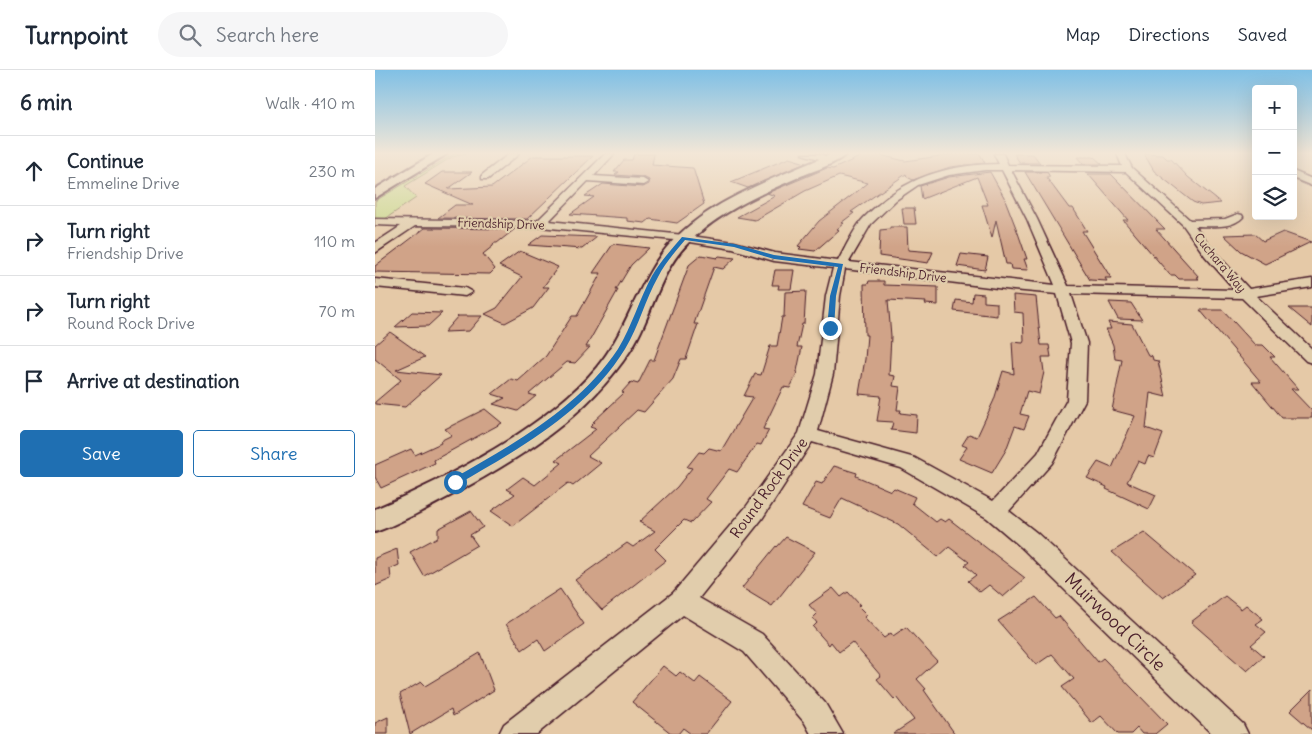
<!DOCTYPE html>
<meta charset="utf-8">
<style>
body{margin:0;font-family:Delius,sans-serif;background:#f6f6f7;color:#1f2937}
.controls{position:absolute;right:15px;top:15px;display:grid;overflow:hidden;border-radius:5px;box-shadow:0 5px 20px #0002}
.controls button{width:45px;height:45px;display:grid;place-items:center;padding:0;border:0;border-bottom:1px solid #e0e1e3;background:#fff;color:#1f2937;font:25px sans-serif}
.stop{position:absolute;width:15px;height:15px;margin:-11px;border:4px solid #1f6fb2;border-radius:50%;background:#fff}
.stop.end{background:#1f6fb2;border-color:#fff;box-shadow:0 1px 5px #0008}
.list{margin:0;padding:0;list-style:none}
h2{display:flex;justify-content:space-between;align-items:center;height:65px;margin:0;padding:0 20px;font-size:21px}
h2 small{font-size:16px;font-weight:400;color:#747a83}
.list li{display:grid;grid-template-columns:32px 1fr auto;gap:15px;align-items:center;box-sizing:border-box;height:70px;padding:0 20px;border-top:1px solid #e0e1e3}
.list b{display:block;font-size:19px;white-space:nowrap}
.list p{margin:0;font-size:16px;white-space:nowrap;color:#747a83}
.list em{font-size:16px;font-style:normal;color:#747a83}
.actions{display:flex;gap:10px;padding:15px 20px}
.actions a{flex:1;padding:11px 0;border:1px solid #1f6fb2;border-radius:5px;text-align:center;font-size:18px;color:#1f6fb2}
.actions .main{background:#1f6fb2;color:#fff}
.icon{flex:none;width:28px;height:28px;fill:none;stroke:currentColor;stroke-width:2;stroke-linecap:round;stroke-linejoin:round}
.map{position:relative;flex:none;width:937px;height:664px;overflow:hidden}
header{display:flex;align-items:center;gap:30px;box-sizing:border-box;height:70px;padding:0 25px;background:#fff;border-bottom:1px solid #e0e1e3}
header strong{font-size:24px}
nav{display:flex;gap:28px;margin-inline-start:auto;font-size:18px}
.search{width:350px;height:45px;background:#f6f6f7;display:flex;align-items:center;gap:12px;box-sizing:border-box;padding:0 18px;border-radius:28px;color:#747a83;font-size:19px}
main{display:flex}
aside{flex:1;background:#fff}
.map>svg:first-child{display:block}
.green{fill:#c9d78b;stroke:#8a7b5b}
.building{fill:#d0a388;stroke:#4a1f2b}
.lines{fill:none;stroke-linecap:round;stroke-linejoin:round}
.minor-casing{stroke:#4a1f2b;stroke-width:3}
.tertiary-casing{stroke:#4a1f2b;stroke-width:4}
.minor{fill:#e1cdac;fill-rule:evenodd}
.tertiary{fill:#e1cdac;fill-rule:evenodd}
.route{fill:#1f6fb2}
.labels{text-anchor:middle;stroke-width:4.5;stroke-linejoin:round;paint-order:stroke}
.far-street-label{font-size:12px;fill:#4a1f2b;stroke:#e1cdac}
.street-label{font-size:15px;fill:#4a1f2b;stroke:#e1cdac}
.near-street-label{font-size:18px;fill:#4a1f2b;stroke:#e1cdac}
</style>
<header>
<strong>Turnpoint</strong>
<div class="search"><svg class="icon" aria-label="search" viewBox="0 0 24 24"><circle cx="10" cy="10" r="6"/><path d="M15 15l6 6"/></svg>Search here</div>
<nav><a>Map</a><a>Directions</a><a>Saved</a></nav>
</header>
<main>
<aside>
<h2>6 min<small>Walk · 410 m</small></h2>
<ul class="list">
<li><svg class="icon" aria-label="ahead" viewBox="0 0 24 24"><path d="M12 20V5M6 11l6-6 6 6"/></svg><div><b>Continue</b><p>Emmeline Drive</p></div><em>230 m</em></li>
<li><svg class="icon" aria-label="right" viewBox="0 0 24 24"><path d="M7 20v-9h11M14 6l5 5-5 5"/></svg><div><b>Turn right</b><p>Friendship Drive</p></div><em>110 m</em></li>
<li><svg class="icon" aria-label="right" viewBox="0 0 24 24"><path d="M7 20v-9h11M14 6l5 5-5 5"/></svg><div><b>Turn right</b><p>Round Rock Drive</p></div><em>70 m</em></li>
<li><svg class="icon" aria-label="arrive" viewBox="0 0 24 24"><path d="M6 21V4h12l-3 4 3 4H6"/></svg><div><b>Arrive at destination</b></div></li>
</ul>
<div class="actions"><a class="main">Save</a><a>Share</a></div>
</aside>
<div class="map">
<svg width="937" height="664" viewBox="0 0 937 664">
<rect width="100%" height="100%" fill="#e5c9a7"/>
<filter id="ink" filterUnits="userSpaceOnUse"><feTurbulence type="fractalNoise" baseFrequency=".02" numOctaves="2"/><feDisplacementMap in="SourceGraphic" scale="10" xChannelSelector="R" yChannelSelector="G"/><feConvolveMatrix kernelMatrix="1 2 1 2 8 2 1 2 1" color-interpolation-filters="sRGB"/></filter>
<g filter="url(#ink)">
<path class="green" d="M79 84H91L77 87 30 116 41 128 10 149H0V131Z"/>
<path class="building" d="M259 84H279L277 95 318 98 329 134 302 153 275 149 270 153 252 151V148L195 144 219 127 210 126 228 114 268 117 274 114V110L268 107 240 105 244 102H239L249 90H257Z
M491 84H501L530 91 579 84H605L610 93 575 97 538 110 532 107 531 104 476 142 479 143 466 153H469L462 159 464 160 440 181 424 179 426 177 423 176 444 151 493 113 464 106 430 121 380 150 362 147 400 126 392 123 452 98 458 99Z
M639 84H658L665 93H645Z
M769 84 788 85 792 89H796L813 107 846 133 826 135 818 132 779 101Z
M158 86H218L152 149 63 148 80 135H98L50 114 67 102H97L73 119 117 117Z
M702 87H719L727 94H708Z
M414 88 431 93 373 118 356 112Z
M615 102 629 127 643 163 652 189H649L653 200 636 199 635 194H631L621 150 617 168 607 135H613L602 107 547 129 545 116 574 107Z
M650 102H672L675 107H671L694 138H698L712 161H707L736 208H730L732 211 715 210Z
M713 104H736L790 159H781L824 207H821L824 209H804L800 205H795L748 150H753Z
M527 138H539L541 154H529Z
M515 157H532L533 180 558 182 553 193 504 186 505 160 515 159Z
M50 158 140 159 122 173H119L118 176 108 184 120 199 115 204 0 202V196Z
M908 162 936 172 890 194 866 181 849 165 880 164 888 171Z
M167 165 222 167 207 179 153 175Z
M238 174 274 178 256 195 241 220H243L211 277H215L200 293 192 292 154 324 161 326 143 341 118 334 130 328 117 324 136 309 143 311 151 304 171 286 197 246H202L226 203H218Z
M145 181 183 197 168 217H174L158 238 130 253 110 244 122 238 147 207 124 196Z
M586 184 613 187 610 200 582 196Z
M326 185 342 188 344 186 360 188 348 199 339 197 319 254H323L311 289H306L298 309 269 342 262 340 213 386 226 393 198 416 193 413 138 456 116 441 140 424 132 419 148 407 160 415 187 393 181 390 221 359 215 357 220 352H218L249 323 247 322 256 312 263 314 275 290H279L314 195Z
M400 200H419L416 219H403L404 215H397Z
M494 211H509V215L563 217V235L550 234 551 232 513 230 516 266 514 305 520 306 518 316 525 317 522 340H526L525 343 542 345 541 363 516 360 518 352 502 351 506 326 484 324 490 289 492 265H490L489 214H493Z
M431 221 429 254H427L422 277H427L421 306 415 318 408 317 388 359 394 360 386 375 382 374 362 402 354 399 331 429 336 432 316 453 309 450 280 479 291 490 227 540 200 510 252 473 258 477 280 461 264 452 302 417 317 398 312 397 324 382 329 383 334 378 346 381 378 327 369 326 380 304 386 305 395 276H402L407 247H409L410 222Z
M598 223 609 224V232L622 233V246L579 241 581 230 597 232Z
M638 225 661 227 666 275H674L676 287H667L669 302 664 324 652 321 645 344 654 346 649 359 640 356 631 380 617 403 584 389 592 377 587 375 594 364 602 367 619 330 628 301 639 304 637 272 648 273 649 271 648 243 639 242Z
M734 232 756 233 767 250 743 249Z
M914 238H937V257Z
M825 240H848L880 275H888L900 287H895L923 319H916L937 341V348H907L877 312H886Z
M37 242 67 243 53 256 20 257Z
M83 246H107L94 261 69 262Z
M733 252 757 254 773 285 777 286 778 290 783 291 791 327 775 323 771 358 788 364 779 388 773 386 770 394 763 391 752 412 781 425 774 439 731 419 732 417 712 408 723 392 737 398 760 346 737 340 747 290 740 289 738 275 731 259H736Z
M15 262 50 287 21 300 66 305 30 337 0 334V332L26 310 0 289V275Z
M110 339 127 353 59 390 60 393 6 418 0 407V395L36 379 40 385 66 373 65 371 77 365 70 359Z
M459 396 482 403 481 406 516 421 519 418 540 427 537 433 561 452 565 449 570 452 574 449 650 508 628 527 614 515 605 522 593 511 601 505 590 495 594 492 574 477 563 487 523 454 467 428 455 448 427 437 441 412 447 414Z
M96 441 108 457 95 465 102 475 49 506 35 482 63 467V459Z
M769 462 820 505 788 528 737 482Z
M411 467 440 482 397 536 367 518 401 476 402 477Z
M22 479 24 495 15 499 16 509 0 516V488Z
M458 518 466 527 473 522 485 535 483 536 492 545 489 547 509 568 516 563 518 566 531 557 562 591 542 609 551 619 549 620 580 664H518L539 650 521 627 519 629 502 609 506 606 477 572 464 582 456 572 454 575 438 557 442 553 438 548 442 544 434 535Z
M185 519 209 554 170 581 163 569 147 580 131 554Z
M850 526 866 539 871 535 888 549 881 554 891 562 876 575 889 586 872 601 816 552Z
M661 527 680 548 684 546 723 592 728 588 792 654 780 664H767L762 658 756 664H743L726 646 717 653 687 617 699 609 677 584 661 595 623 551Z
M105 583 119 620 78 646 76 639 35 664 25 624 46 612 50 616Z
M288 596 301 606 305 602 320 613 325 607 357 631 331 664H316L308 658 303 664H297L257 632Z
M937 619V660L915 641Z
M13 647V664H0V653Z"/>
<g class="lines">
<g class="minor-casing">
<path id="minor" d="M134 84H144L113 109H107V105Z
M230 84H239L219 106 268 109 273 112 268 115 213 111 174 151 309 165 359 172 400 183 463 191C470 178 477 163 486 151 491 145 497 140 503 135 536 105 580 94 624 94L619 84H628L633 95 747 96 742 84H750L757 98 815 150 850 149 863 144 867 145 868 147C857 159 836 156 820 156L838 180 874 219 937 209V217L881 226 937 279V293L931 291 867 228 696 224 712 273 710 330 677 393 634 441 662 463 868 654 873 664H837L646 477 612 448 526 398 437 372 387 449 324 528 387 564 450 633 468 664H436L430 653 369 582 308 545 162 664H124L129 654 298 523 371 437 424 363 442 304 451 226 458 198 399 191 358 179 309 171 165 157 40 156 0 183V173L26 156 0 155V149L162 151ZM610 100H627L652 149 680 215 474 192 496 154 521 130 543 115 574 105ZM636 100 751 102 808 155 830 186 860 220 693 216 662 149ZM470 199 638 220 682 224 696 273 692 330 663 383 618 431 540 388 443 361 458 304 465 226Z
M427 84H445L459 89 455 92Z
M918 101 937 109V116L918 108Z
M0 209 90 218 97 222 90 226 0 217Z"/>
</g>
<g class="tertiary-casing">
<path id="tertiary" d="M58 84H72L0 128V119Z
M456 84H471C462 94 437 101 424 107 385 124 344 142 314 172 283 202 278 246 255 281 211 348 144 389 75 426 50 439 26 453 0 462V439C72 409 172 357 222 297 248 266 259 226 281 192 319 134 395 111 456 84Z"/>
</g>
<use href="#minor" class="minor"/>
<use href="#tertiary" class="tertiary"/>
</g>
</g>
<linearGradient id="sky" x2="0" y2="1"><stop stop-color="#80c0e5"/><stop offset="0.47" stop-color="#f3e7d7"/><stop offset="1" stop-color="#f3e7d7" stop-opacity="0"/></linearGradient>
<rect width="937" height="177" fill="url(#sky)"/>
<path class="route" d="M307 167 359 174 399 185 468 194 461 226 459 258 455 260 452 258 455 226 463 197 399 189 359 177 310 170C300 182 290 193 283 207 270 230 264 256 250 279 212 341 144 379 83 414H77V409C137 375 204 338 243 279 257 256 264 230 277 206 285 192 296 180 307 167Z"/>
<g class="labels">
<g class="far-street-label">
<text transform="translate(126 154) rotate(2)" y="4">Friendship Drive</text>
<text transform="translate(845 193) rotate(50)" y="4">Cuchara Way</text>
<text transform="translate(528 203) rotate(7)" y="4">Friendship Drive</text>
</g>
<g class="street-label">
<text transform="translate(394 418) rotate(-54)" y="5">Round Rock Drive</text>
</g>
<g class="near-street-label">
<text transform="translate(740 552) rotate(44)" y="6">Muirwood Circle</text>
</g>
</g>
</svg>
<div class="controls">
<button>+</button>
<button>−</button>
<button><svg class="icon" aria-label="layers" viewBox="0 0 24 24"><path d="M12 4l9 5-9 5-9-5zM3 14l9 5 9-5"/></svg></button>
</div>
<div class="stop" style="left:80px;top:412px"></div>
<div class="stop end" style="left:455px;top:258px"></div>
</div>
</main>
